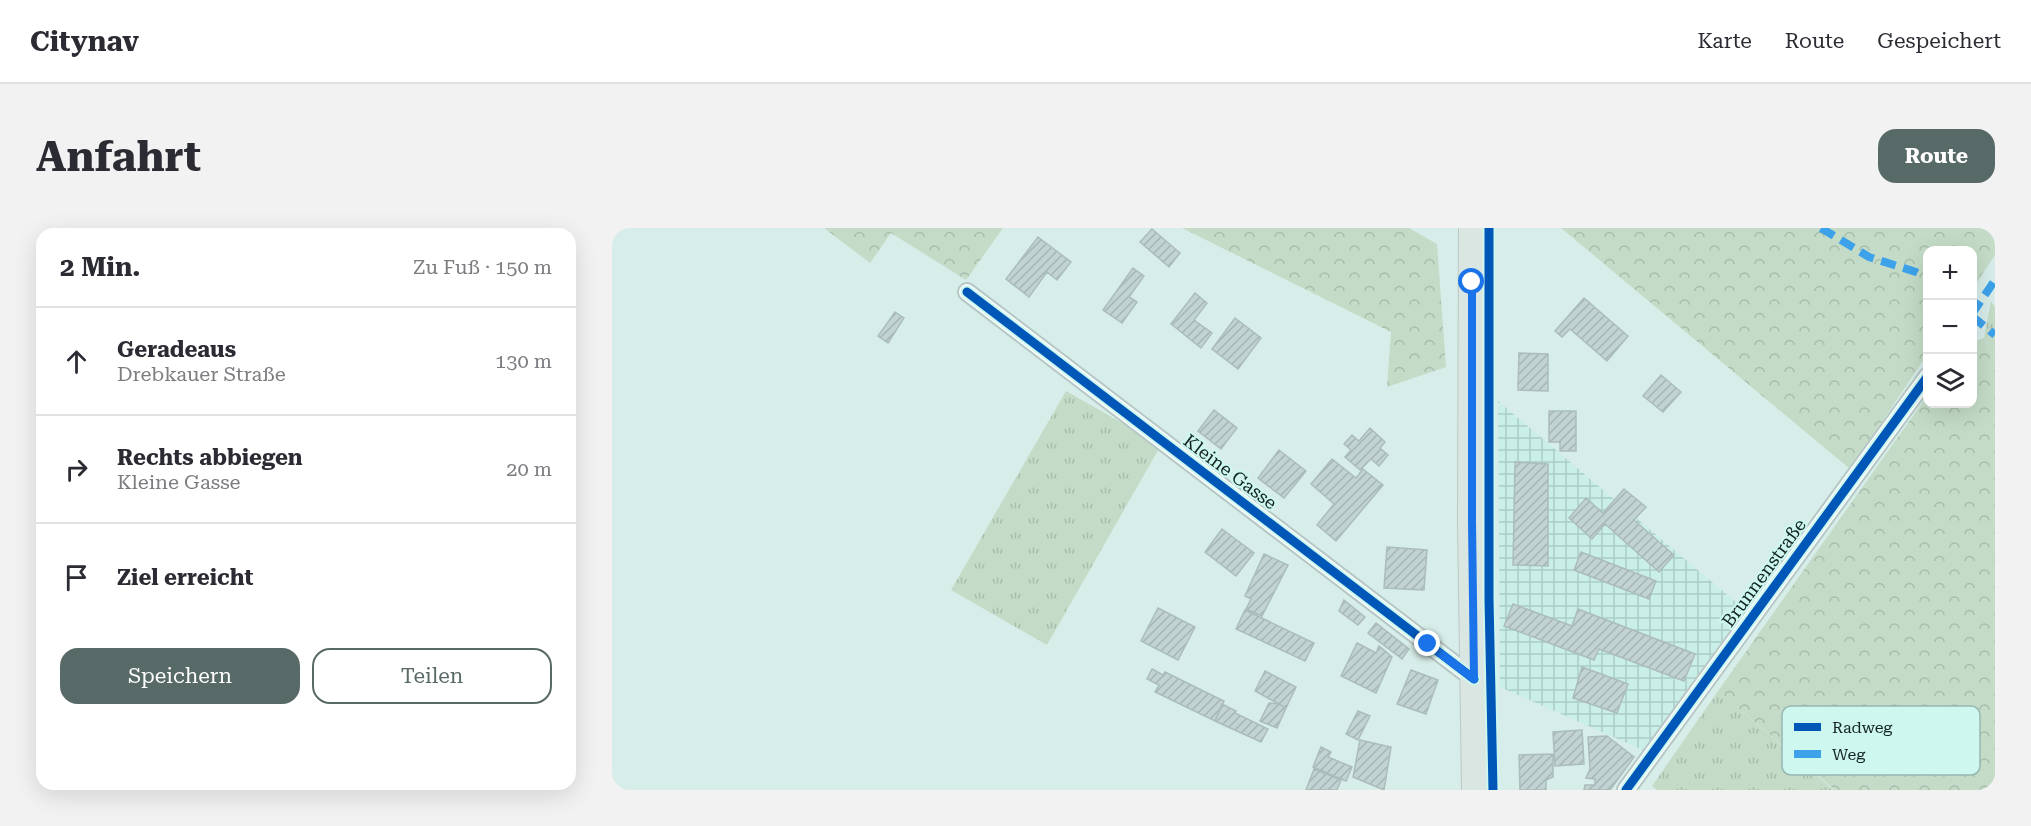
<!DOCTYPE html>
<html lang="de">
<meta charset="utf-8">
<style>
body{margin:0;font-family:"Roboto Serif",serif;background:#f2f2f3;color:#2b2b33}
.controls{position:absolute;right:18px;top:18px;display:grid;overflow:hidden;border-radius:12px;box-shadow:0 6px 24px #0002}
.controls button{width:54px;height:54px;display:grid;place-items:center;padding:0;border:0;border-bottom:2px solid #e1e1e2;background:#fff;color:#2b2b33;font:30px sans-serif}
.stop{position:absolute;width:18px;height:18px;margin:-14px;border:4px solid #1a73e8;border-radius:50%;background:#fff}
.stop.end{background:#1a73e8;border-color:#fff;box-shadow:0 2px 6px #0008}
.list{margin:0;padding:0;list-style:none}
h2{display:flex;justify-content:space-between;align-items:center;height:78px;margin:0;padding:0 24px;font-size:26px}
h2 small{font-size:20px;font-weight:400;color:#7c7c81}
.list li{display:grid;grid-template-columns:39px 1fr auto;gap:18px;align-items:center;box-sizing:border-box;height:108px;padding:0 24px;border-top:2px solid #e1e1e2}
.list b{display:block;font-size:22px;white-space:nowrap}
.list p{margin:0;font-size:20px;white-space:nowrap;color:#7c7c81}
.list em{font-size:20px;font-style:normal;color:#7c7c81}
.actions{display:flex;gap:12px;padding:18px 24px}
.actions a{flex:1;padding:14px 0;border:2px solid #586a67;border-radius:18px;text-align:center;font-size:21px;color:#586a67}
.actions .main{background:#586a67;color:#fff}
.icon{flex:none;width:33px;height:33px;fill:none;stroke:currentColor;stroke-width:2;stroke-linecap:round;stroke-linejoin:round}
.map{position:relative;flex:none;width:1383px;height:562px;overflow:hidden;border-radius:18px}
header{display:flex;align-items:center;gap:36px;box-sizing:border-box;height:84px;padding:0 30px;background:#fff;border-bottom:2px solid #e1e1e2}
header strong{font-size:28px}
nav{display:flex;gap:33px;margin-inline-start:auto;font-size:21px}
.intro{display:flex;align-items:center;justify-content:space-between;box-sizing:border-box;height:144px;padding:0 36px}
h1{margin:0;font-size:42px}
.button{padding:15px 27px;border-radius:18px;background:#586a67;color:#fff;font-size:21px;font-weight:700}
main{display:flex;gap:36px;padding:0 36px}
aside{flex:1;background:#fff;border-radius:18px;box-shadow:0 6px 24px #0002}
.map>svg:first-child{display:block}
.industrial{fill:url(#industrial-grid)}
.grass{fill:url(#grass-tufts)}
.forest{fill:url(#forest-crowns)}
.building{fill:url(#building-hatch);stroke:#abbdbb;stroke-width:1.5}
.lines{fill:none;stroke-linecap:round;stroke-linejoin:round}
.street-casing{stroke:#b6c8c5;stroke-width:20}
.primary-casing{stroke:#bdc8c6;stroke-width:28}
.street{stroke:#f9fcfc;stroke-width:16}
.primary{stroke:#dae6e1;stroke-width:26}
.quiet{stroke:#3da2ea;stroke-width:8;stroke-dasharray:15 8;stroke-linecap:butt}
.cycleway-casing{stroke:#cdf7ef;stroke-width:13}
.cycleway{stroke:#0057b8;stroke-width:9}
.route{stroke:#1a73e8;stroke-width:8}
.labels{text-anchor:middle;stroke-width:4.5;stroke-linejoin:round;paint-order:stroke}
.street-label{font-size:18px;fill:#132321;stroke:#cdf7ef}
.key{fill:#cdf7ef;stroke:#95b7b1;stroke-width:1.5}
.key-label{font-size:16px;fill:#132321}
</style>
<header>
<strong>Citynav</strong>
<nav><a>Karte</a><a>Route</a><a>Gespeichert</a></nav>
</header>
<div class="intro"><h1>Anfahrt</h1><a class="button">Route</a></div>
<main>
<aside>
<h2>2 Min.<small>Zu Fuß · 150 m</small></h2>
<ul class="list">
<li><svg class="icon" aria-label="ahead" viewBox="0 0 24 24"><path d="M12 20V5M6 11l6-6 6 6"/></svg><div><b>Geradeaus</b><p>Drebkauer Straße</p></div><em>130 m</em></li>
<li><svg class="icon" aria-label="right" viewBox="0 0 24 24"><path d="M7 20v-9h11M14 6l5 5-5 5"/></svg><div><b>Rechts abbiegen</b><p>Kleine Gasse</p></div><em>20 m</em></li>
<li><svg class="icon" aria-label="arrive" viewBox="0 0 24 24"><path d="M6 21V4h12l-3 4 3 4H6"/></svg><div><b>Ziel erreicht</b></div></li>
</ul>
<div class="actions"><a class="main">Speichern</a><a>Teilen</a></div>
</aside>
<div class="map">
<svg width="1383" height="562" viewBox="0 0 1383 562">
<defs>
<pattern id="industrial-grid" width="8" height="8" patternUnits="userSpaceOnUse" patternTransform="scale(1.5)"><rect width="8" height="8" fill="#c9efe8"/><path d="M0 4h8M4 0v8" fill="none" stroke="#accdc7"/></pattern>
<pattern id="grass-tufts" width="24" height="20" patternUnits="userSpaceOnUse" patternTransform="scale(1.5)"><rect width="24" height="20" fill="#c4dcc7"/><path d="M3 7l-1-3M5 7V3M7 7l1-3M15 17l-1-3M17 17v-4M19 17l1-3" fill="none" stroke="#a8bcab"/></pattern>
<pattern id="forest-crowns" width="20" height="18" patternUnits="userSpaceOnUse" patternTransform="scale(1.5)"><rect width="20" height="18" fill="#c4dcc7"/><path d="M2 6a3 3 0 1 1 6 0M12 15a3 3 0 1 1 6 0" fill="none" stroke="#a8bcab"/></pattern>
<pattern id="building-hatch" width="6" height="6" patternUnits="userSpaceOnUse" patternTransform="scale(1.5)"><rect width="6" height="6" fill="#c1d3d2"/><path d="M-1 1l2-2M0 6l6-6M5 7l2-2" fill="none" stroke="#a5b5b4"/></pattern>
</defs>
<rect width="100%" height="100%" fill="#d7ede9"/>
<path class="industrial" d="M886 173 1133 382 1031 522 888 459Z"/>
<path class="grass" d="M1379 73 1383 79V131L1372 110Z
M454 163 549 217 435 417 339 362Z
M1106 463 1222 562H1045L1040 558Z"/>
<path class="forest" d="M212 0H391L354 52 279 5 258 35Z
M570 0H797L825 16 834 139 775 159 779 104Z
M949 0H1383V27L1361 60 1360 22H1316L1315 127 1238 241Z
M1372 110 1383 131V562H1223L1106 463 1315 168 1316 176H1360L1361 114Z"/>
<path class="building" d="M540 1 568 25 557 39 528 14Z
M426 9 459 34 445 52 435 44 417 69 394 51Z
M521 40 532 48 517 69 525 74 510 95 491 82Z
M583 65 595 75 582 92 600 105 589 120 559 96Z
M972 70 1016 108 995 133 958 101 950 109 943 103Z
M283 84 292 90 276 115 266 108Z
M623 90 649 110 626 141 600 121Z
M907 125 936 126V163L906 162Z
M1049 147 1069 164 1051 184 1031 168Z
M602 182 625 200 609 221 586 203Z
M937 183H964V223H948V214H937Z
M758 200 773 214 768 220 776 227 767 238 759 231 748 242 733 229 739 222 732 216 740 207 747 213Z
M667 222 694 243 672 270 646 250Z
M720 231 744 250 751 241 771 257 724 313 705 297 722 276 699 256Z
M903 234 936 236V338L901 337Z
M1012 261 1034 279 1022 292 1062 327 1047 344 993 296 980 311 957 290 974 270 991 285Z
M610 301 642 325 624 348 593 324Z
M775 319 815 322 812 362 772 360Z
M969 324 1044 353 1037 371 962 342Z
M652 326 676 337 650 388 634 381 639 371 633 368Z
M732 372 753 389 746 397 727 383Z
M901 376 960 398 966 381 1083 426 1072 453 987 421 982 432 892 398Z
M546 380 583 399 566 432 529 413Z
M633 382 702 415 693 433 624 401Z
M764 395 797 421 790 431 756 405Z
M745 415 764 425 767 418 780 429 764 465 729 448Z
M970 439 1016 456 1005 485 961 470Z
M540 441 551 447 553 444 612 473 603 493 543 464 547 457 535 451Z
M799 442 826 452 814 486 785 476Z
M653 443 684 459 674 480 643 463Z
M657 475 667 476 674 480 665 500 648 493Z
M610 476 624 483 623 485 656 501 649 514 603 493Z
M746 483 758 488 746 512 734 506Z
M970 502 972 536 943 538 941 504Z
M995 508 1022 529 998 562H972L973 557H983V551L974 550 978 541 976 509Z
M748 512 779 519 772 562 741 549Z
M709 519 719 524 716 529 740 539 734 553 701 539Z
M941 526V549L934 552V562H908L907 527Z
M702 541 729 552 725 562H694Z"/>
<g class="lines">
<g class="street-casing">
<path id="street" d="M355 64 862 451
M1014 562 1316 148"/>
</g>
<g class="primary-casing">
<path id="primary" d="M860 0 859 293 863 562"/>
</g>
<use href="#street" class="street"/>
<use href="#primary" class="primary"/>
<path class="quiet" d="M1209 0 1257 29 1304 44 1316 50
M1360 86 1383 52
M1360 88 1383 107"/>
<g class="cycleway-casing">
<path id="cycleway" d="M877 0V371L881 562
M355 64 862 451
M1014 562 1316 148"/>
</g>
<use href="#cycleway" class="cycleway"/>
</g>
<g class="lines">
<path class="route" d="M816 416 862 451 860 293V54"/>
</g>
<g class="labels">
<g class="street-label">
<text transform="translate(618 244) rotate(37)" y="6">Kleine Gasse</text>
<text transform="translate(1152 345) rotate(-54)" y="6">Brunnenstraße</text>
</g>
</g>
<rect x="1170" y="478" width="198" height="69" rx="9" class="key"/>
<rect x="1182" y="495" width="27" height="8" fill="#0057b8"/>
<rect x="1182" y="522" width="27" height="8" fill="#3da2ea"/>
<g class="key-label">
<text x="1220" y="505">Radweg</text>
<text x="1220" y="532">Weg</text>
</g>
</svg>
<div class="controls">
<button>+</button>
<button>−</button>
<button><svg class="icon" aria-label="layers" viewBox="0 0 24 24"><path d="M12 4l9 5-9 5-9-5zM3 14l9 5 9-5"/></svg></button>
</div>
<div class="stop" style="left:860px;top:54px"></div>
<div class="stop end" style="left:816px;top:416px"></div>
</div>
</main>
